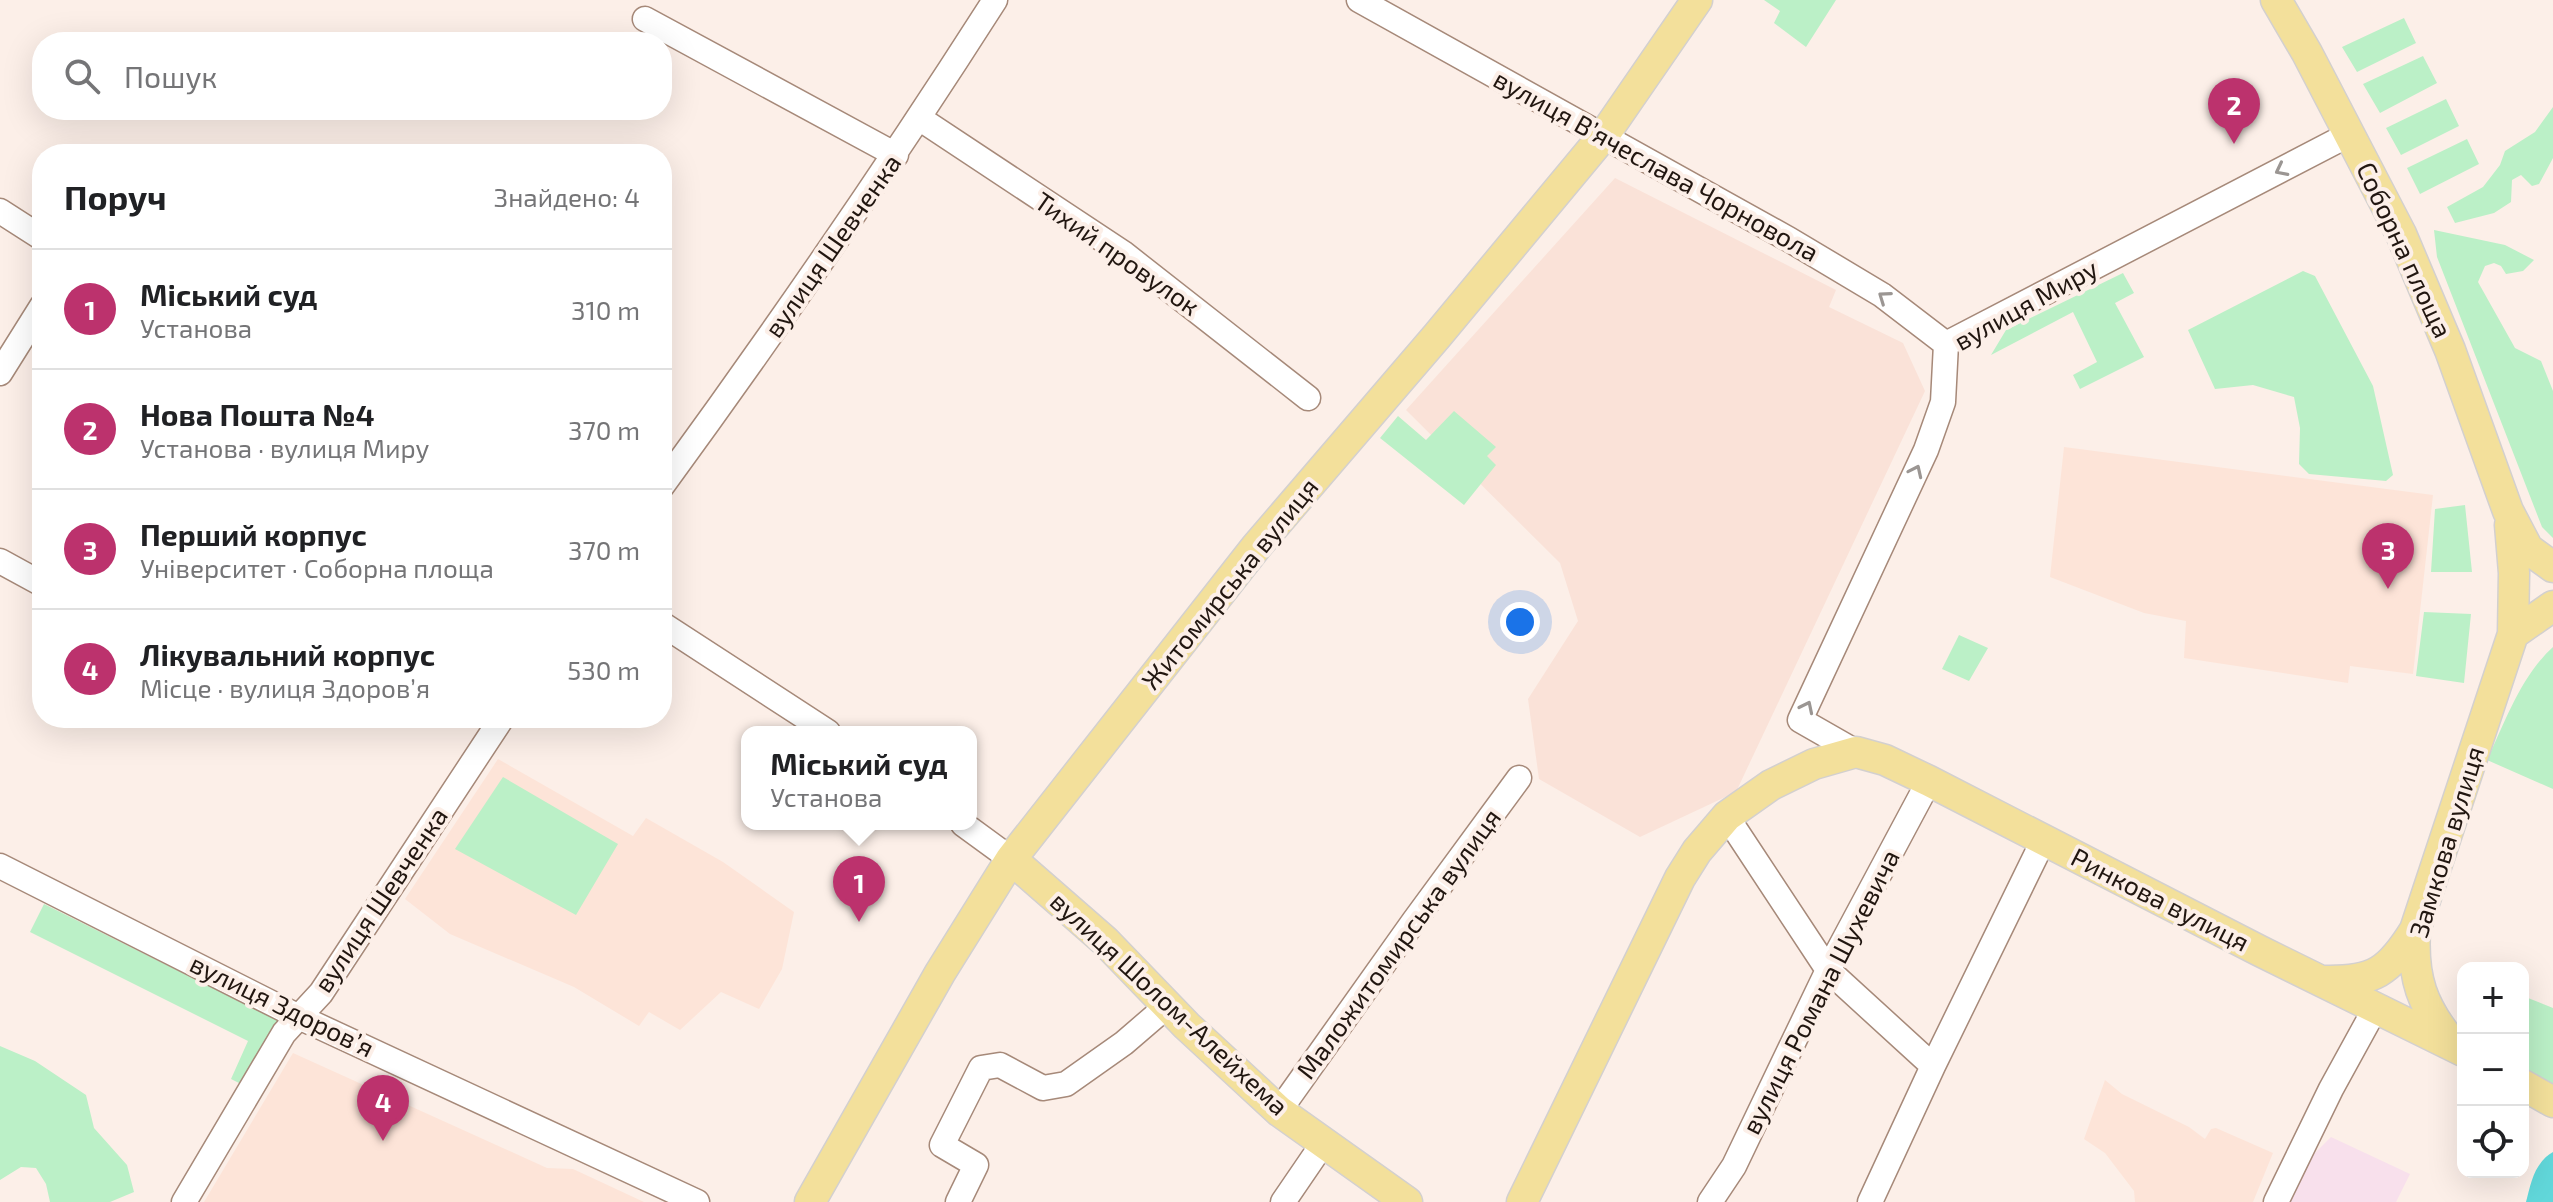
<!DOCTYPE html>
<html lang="uk">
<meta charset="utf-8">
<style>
body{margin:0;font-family:"Exo 2",sans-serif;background:#f6f6f6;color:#202124}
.controls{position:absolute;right:24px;bottom:24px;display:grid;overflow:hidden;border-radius:16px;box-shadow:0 8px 32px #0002}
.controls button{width:72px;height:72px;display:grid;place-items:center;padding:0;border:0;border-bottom:2px solid #e0e0e0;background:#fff;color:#202124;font:40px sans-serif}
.you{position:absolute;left:1520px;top:622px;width:28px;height:28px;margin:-20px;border:6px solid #fff;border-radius:50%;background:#1a73e8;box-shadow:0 0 0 12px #1a73e833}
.badge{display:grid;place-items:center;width:52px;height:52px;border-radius:50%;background:#bc326d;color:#fff;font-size:26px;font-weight:700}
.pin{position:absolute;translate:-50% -66px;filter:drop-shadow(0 2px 4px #0008)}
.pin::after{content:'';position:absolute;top:42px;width:28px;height:24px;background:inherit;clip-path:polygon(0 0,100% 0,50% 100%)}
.popup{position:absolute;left:741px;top:726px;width:236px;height:104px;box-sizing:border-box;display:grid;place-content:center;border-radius:16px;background:#fff;filter:drop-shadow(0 2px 6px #0005);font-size:26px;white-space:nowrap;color:#757577}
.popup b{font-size:30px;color:#202124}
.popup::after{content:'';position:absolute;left:50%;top:100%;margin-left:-16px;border:16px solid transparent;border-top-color:#fff}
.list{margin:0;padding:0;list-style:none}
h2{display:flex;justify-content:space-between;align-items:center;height:104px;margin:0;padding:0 32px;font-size:34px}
h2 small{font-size:26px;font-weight:400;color:#757577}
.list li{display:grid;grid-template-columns:52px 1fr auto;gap:24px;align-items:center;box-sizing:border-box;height:120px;padding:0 32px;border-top:2px solid #e0e0e0}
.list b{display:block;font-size:30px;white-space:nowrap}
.list p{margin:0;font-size:26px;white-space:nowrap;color:#757577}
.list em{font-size:26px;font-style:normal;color:#757577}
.icon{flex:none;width:44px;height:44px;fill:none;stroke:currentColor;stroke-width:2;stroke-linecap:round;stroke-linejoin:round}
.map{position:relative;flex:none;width:2553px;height:1202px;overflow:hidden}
.search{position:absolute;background:#fff;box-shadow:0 8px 32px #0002;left:32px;top:32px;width:640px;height:88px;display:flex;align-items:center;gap:20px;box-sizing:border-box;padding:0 28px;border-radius:32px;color:#757577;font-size:30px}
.panel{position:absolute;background:#fff;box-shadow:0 8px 32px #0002;left:32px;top:144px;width:640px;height:584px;border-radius:32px}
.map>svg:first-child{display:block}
.commercial{fill:#fae2d8}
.industrial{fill:#f8e0ec}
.built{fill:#fde4d8}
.green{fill:#bbf0c7}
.water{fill:#61d7da}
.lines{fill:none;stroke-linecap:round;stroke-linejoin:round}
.minor-casing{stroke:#a68979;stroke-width:27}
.major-casing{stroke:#d3d0cf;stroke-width:33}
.minor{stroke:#fff;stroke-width:24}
.major{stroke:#f3e09b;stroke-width:30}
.oneway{stroke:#9b9693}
.labels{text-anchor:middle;stroke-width:8;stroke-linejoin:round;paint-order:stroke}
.street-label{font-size:26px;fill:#211610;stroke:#fcefe8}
</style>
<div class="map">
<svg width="2553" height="1202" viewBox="0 0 2553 1202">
<rect width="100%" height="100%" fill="#fcefe8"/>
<path class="commercial" d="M1615 178 1836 290 1829 307 1903 343 1925 391 1736 792 1640 837 1539 779 1528 699 1578 621 1560 563 1406 410Z"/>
<path class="industrial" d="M2331 1137 2410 1174 2396 1202H2289L2304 1164Z"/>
<path class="built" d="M2064 447 2433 495 2413 674 2350 666 2348 683 2184 658 2186 621 2144 613 2050 577Z
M498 759 633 836 646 818 723 862 794 912 782 969 759 1009 721 992 680 1030 649 1012 639 1026 574 987 450 934 405 899Z
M293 1053 547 1168 573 1169 644 1202H204Z
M2105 1080 2122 1094 2189 1127 2205 1139 2211 1129 2216 1128 2273 1153 2253 1202H2135L2134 1191 2105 1153 2084 1139Z"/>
<path class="green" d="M1764 0H1836L1806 47 1774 23 1780 11Z
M2404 18 2416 43 2357 72 2342 47Z
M2423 56 2437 83 2380 113 2363 84Z
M2446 99 2459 126 2401 155 2386 128Z
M2553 107V158L2539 184 2532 186 2521 175 2512 180 2511 202 2494 213 2455 223 2447 207 2483 187 2500 165 2505 151 2535 132Z
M2467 139 2479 164 2420 194 2407 168Z
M2434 230 2505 245 2534 260 2523 271 2506 274 2501 266 2494 263 2485 266 2478 282 2515 348 2541 361 2553 391V538L2542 527 2437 257Z
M2303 271 2315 276 2373 386 2393 475 2386 481 2309 474 2299 464 2300 428 2294 397 2253 385 2215 389 2188 330Z
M2123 273 2134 293 2115 303 2144 357 2080 389 2073 375 2097 362 2073 312 1991 355 2006 330Z
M1454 411 1496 447 1487 456 1496 465 1464 505 1380 438 1398 416 1426 440Z
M2465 505 2472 572H2431L2435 509Z
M2424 612 2471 614 2464 683 2416 676Z
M1959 635 1988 648 1969 681 1942 669Z
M2553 647V789L2487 760C2505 722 2521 676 2553 647Z
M503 777 618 844 576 915 455 849Z
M44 904 281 1022 243 1085 231 1079 248 1041 30 932Z
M2523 996 2553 1008V1086L2523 1069Z
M0 1046 35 1061 86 1095 94 1128 127 1165 134 1192 110 1202H50L46 1184 36 1168 21 1167 0 1180Z"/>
<path class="water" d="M2553 1152V1202H2526C2531 1183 2534 1163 2553 1152Z"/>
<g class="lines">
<g class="minor-casing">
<path id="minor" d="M1359 0 1790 240 1882 295 1946 344
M645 19 896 155
M919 118 1123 253 1308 398
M0 211 42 238
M1946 344 2350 134
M0 373 42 306
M662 486C778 327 889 166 995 0
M0 561 42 584
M662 624 828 732
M1856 752 1800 720 1926 450 1943 402 1946 344
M963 824 1011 859
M1733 826 1828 970 1933 1066
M0 866 299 1017 697 1202
M1279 1111 1414 921 1519 778
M184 1202 284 1033 321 993 502 718
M958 1202 976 1165 942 1145 981 1068 1000 1065 1043 1088 1066 1084 1124 1043 1167 1006
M1283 1202 1324 1142
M1710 1202 1734 1166 1828 970 1929 781
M1870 1202 1933 1066 2043 841
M2276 1202 2331 1089 2376 1007"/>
</g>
<g class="major-casing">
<path id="major" d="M2276 0 2307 53 2401 234 2450 350 2508 511 2528 549 2553 567
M2513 634 2553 606
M1011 859 1105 941 1187 1026 1279 1111 1407 1202
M2324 981C2374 982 2389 972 2415 930
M2452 1043C2422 1006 2412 978 2415 930L2513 634 2514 573 2510 525
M2523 1085 2553 1102
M810 1202 940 973 1011 859 1256 547 1437 336 1604 135 1697 0
M1522 1202 1680 878 1697 851 1727 816 1771 785 1814 764 1856 752 1885 760 1929 781 2260 951 2463 1051"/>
</g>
<use href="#minor" class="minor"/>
<use href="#major" class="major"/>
</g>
<defs><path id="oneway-chevron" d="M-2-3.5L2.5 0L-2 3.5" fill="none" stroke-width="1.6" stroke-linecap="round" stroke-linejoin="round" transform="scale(2)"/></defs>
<g class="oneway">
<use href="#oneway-chevron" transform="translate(2281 170) rotate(153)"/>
<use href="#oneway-chevron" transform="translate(1884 297) rotate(-145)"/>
<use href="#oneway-chevron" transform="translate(1916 471) rotate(-65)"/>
<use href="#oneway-chevron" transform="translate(1807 707) rotate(-64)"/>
</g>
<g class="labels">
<g class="street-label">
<text transform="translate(1656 166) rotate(29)" y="9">вулиця Вʼячеслава Чорновола</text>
<text transform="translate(833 246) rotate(-55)" y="9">вулиця Шевченка</text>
<text transform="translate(2404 250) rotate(65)" y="9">Соборна площа</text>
<text transform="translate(1117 254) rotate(35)" y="9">Тихий провулок</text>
<text transform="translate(2026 305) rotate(-29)" y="9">вулиця Миру</text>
<text transform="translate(1230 584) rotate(-51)" y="9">Житомирська вулиця</text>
<text transform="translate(2447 842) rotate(-73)" y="9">Замкова вулиця</text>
<text transform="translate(381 900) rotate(-56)" y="9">вулиця Шевченка</text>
<text transform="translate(2160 900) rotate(27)" y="9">Ринкова вулиця</text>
<text transform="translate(1399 944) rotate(-54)" y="9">Маложитомирська вулиця</text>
<text transform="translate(1821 992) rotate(-63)" y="9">вулиця Романа Шухевича</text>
<text transform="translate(1169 1004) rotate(43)" y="9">вулиця Шолом-Алейхема</text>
<text transform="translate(282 1006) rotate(26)" y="9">вулиця Здоровʼя</text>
</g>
</g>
</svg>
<div class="controls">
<button>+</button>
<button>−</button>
<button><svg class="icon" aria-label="locate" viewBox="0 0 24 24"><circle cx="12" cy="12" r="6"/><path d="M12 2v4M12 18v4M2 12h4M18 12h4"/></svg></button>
</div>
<div class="you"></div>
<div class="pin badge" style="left:859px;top:922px">1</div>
<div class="popup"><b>Міський суд</b>Установа</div>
<div class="pin badge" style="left:2234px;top:144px">2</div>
<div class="pin badge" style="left:2388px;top:589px">3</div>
<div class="pin badge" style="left:383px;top:1141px">4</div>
<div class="search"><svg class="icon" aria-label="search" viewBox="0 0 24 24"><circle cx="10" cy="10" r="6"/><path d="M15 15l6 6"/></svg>Пошук</div>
<section class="panel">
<h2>Поруч<small>Знайдено: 4</small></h2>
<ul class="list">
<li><span class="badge">1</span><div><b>Міський суд</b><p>Установа</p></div><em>310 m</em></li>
<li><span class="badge">2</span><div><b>Нова Пошта №4</b><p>Установа · вулиця Миру</p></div><em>370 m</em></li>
<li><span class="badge">3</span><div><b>Перший корпус</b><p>Університет · Соборна площа</p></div><em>370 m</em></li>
<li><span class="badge">4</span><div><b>Лікувальний корпус</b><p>Місце · вулиця Здоровʼя</p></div><em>530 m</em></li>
</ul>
</section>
</div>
